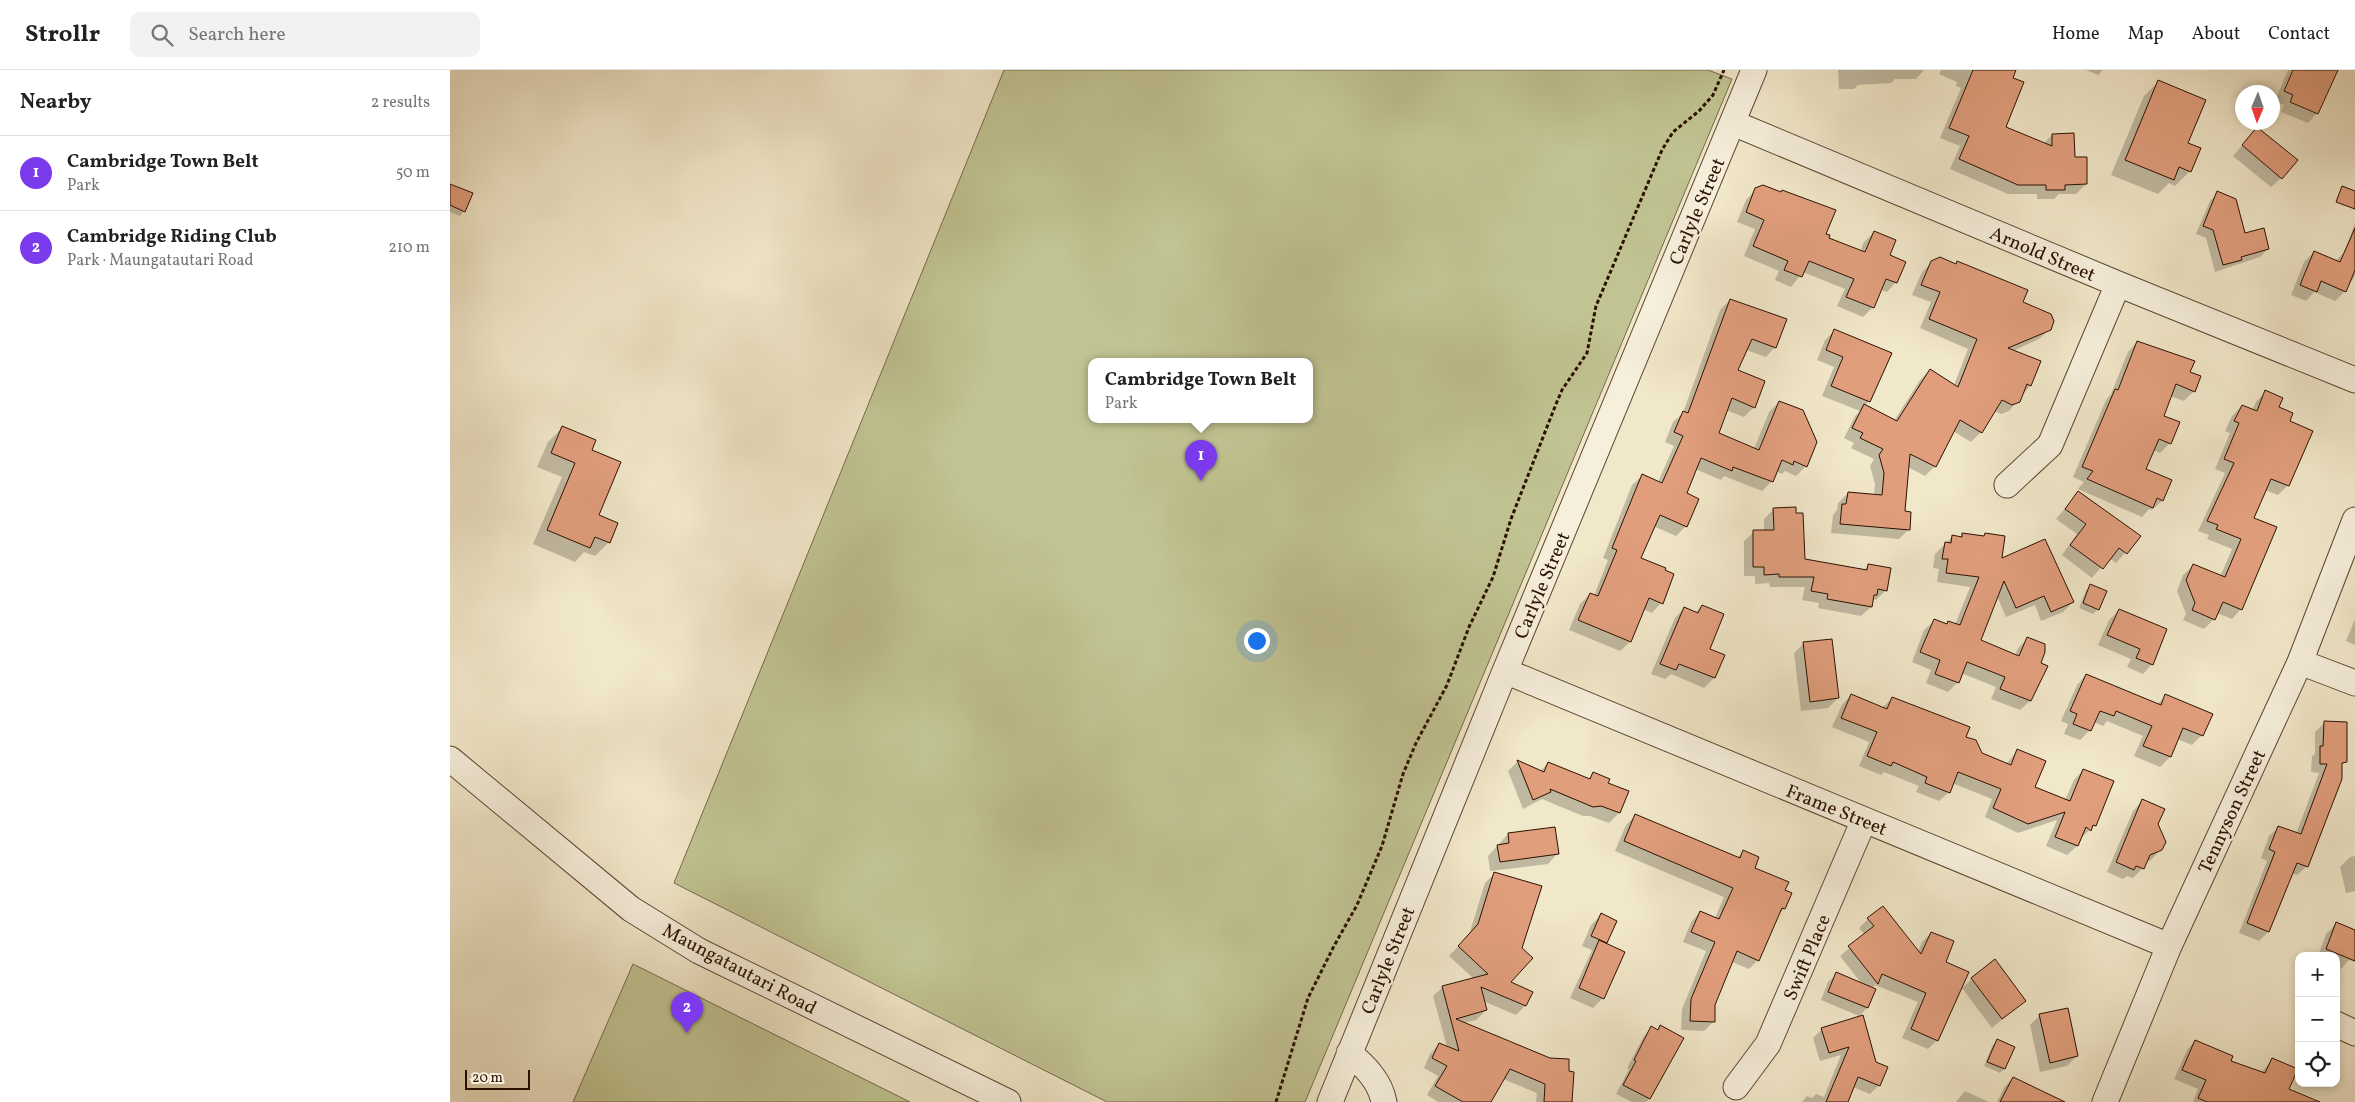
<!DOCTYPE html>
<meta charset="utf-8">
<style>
body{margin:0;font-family:Vollkorn,serif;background:#f2f2f2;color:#222}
.controls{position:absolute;right:15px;bottom:15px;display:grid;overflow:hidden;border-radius:10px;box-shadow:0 2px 8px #0003}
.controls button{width:45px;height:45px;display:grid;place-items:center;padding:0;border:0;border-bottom:1px solid #e0e0e0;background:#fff;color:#222;font:25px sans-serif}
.compass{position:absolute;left:1785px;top:15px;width:45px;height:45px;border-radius:50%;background:#fff;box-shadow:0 2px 8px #0003;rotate:182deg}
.scale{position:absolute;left:15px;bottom:12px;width:65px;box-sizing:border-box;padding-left:5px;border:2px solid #2c1000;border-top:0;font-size:14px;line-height:18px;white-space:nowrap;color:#2c1000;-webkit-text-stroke:4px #f6efdc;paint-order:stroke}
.you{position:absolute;left:806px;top:570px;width:18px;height:18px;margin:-12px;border:4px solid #fff;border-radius:50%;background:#1a73e8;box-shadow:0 0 0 8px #1a73e833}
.badge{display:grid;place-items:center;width:32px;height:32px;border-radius:50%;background:#7c3aed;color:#fff;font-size:16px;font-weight:700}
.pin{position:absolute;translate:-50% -41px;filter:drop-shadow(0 1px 2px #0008)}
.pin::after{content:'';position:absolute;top:26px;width:18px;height:15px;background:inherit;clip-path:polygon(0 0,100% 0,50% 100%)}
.popup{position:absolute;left:638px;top:288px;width:225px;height:65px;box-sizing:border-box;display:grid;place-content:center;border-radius:10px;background:#fff;filter:drop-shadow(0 1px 4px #0005);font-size:16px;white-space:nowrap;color:#767676}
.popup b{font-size:19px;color:#222}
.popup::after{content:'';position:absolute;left:50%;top:100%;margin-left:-10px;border:10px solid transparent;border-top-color:#fff}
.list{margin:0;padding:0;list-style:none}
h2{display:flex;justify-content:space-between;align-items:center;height:65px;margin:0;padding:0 20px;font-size:21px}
h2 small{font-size:16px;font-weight:400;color:#767676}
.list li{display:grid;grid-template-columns:32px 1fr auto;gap:15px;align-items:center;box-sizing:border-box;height:75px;padding:0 20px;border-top:1px solid #e0e0e0}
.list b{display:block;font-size:19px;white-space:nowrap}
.list p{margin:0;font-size:16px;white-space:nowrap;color:#767676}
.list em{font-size:16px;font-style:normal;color:#767676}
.icon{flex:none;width:28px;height:28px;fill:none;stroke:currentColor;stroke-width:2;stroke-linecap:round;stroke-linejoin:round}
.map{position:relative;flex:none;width:1905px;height:1032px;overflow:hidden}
header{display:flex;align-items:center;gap:30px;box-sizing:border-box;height:70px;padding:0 25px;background:#fff;border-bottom:1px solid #e0e0e0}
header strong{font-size:24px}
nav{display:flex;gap:28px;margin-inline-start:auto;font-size:18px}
.search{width:350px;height:45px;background:#f2f2f2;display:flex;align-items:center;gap:12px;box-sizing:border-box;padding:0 18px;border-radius:10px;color:#767676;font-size:19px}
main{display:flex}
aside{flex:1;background:#fff}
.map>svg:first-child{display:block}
.green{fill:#c1c392;stroke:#766a49;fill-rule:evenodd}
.shadow{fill:#0003}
.building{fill:#e19e7d;stroke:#2c1000}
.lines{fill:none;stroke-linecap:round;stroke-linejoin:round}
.minor-casing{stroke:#5d4632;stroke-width:27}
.path{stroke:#2c1000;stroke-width:3;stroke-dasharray:4 2.5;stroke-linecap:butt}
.minor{stroke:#f6efdc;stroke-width:25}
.labels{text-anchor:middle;stroke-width:4.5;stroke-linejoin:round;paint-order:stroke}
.street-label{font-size:19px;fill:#2c1000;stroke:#f6efdc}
</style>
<header>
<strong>Strollr</strong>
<div class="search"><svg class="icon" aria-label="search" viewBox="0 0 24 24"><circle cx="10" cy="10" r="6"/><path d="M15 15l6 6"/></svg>Search here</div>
<nav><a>Home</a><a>Map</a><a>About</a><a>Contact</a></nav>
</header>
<main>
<aside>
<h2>Nearby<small>2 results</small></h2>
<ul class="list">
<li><span class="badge">1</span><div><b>Cambridge Town Belt</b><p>Park</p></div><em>50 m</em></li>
<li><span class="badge">2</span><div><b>Cambridge Riding Club</b><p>Park · Maungatautari Road</p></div><em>210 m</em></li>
</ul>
</aside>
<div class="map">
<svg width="1905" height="1032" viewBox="0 0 1905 1032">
<rect width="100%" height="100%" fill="#f1e7c9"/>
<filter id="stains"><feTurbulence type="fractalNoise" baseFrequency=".004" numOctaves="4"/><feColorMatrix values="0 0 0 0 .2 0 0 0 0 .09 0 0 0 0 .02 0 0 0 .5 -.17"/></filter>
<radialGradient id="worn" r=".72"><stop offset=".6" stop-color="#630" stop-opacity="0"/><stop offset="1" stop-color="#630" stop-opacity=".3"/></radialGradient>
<path class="green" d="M554 0H1258L1282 9 855 1032H657L224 813ZM642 292H860V350H642Z
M183 894 460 1032H123Z"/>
<path class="shadow" d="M1388 0H1474L1466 9H1445L1441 13 1408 15 1404 19H1389Z
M1491 0H1565L1561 8 1554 58 1593 74 1602 65 1624 88 1636 114 1626 124H1609L1604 129H1587V124H1558L1500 99 1510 76 1490 68 1511 18 1506 16 1507 12 1489 4Z
M1636 0H1653L1648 5Z
M1838 0H1876L1867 43 1858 53 1831 42 1834 35 1825 31Z
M1709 11 1737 74 1740 101 1725 116 1719 113 1708 124 1661 105 1694 26Z
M1807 58 1831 108 1821 117 1783 86Z
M0 119 14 141 10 146 0 142Z
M1306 119 1374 164 1377 169 1410 182 1414 172 1424 162 1446 212 1437 222 1431 220 1423 237 1413 247 1387 236 1395 219 1353 202 1341 217 1325 210 1329 201 1294 186 1305 159 1287 152 1296 130Z
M1768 123 1794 164 1818 179 1810 187 1765 202 1756 168 1746 164 1760 131Z
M1905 153V206L1895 221 1885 231 1864 222 1856 231 1841 225 1854 192 1864 182 1885 191 1894 183Z
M1482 192 1505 195 1508 192 1571 233 1600 259 1589 269 1563 281 1590 291 1580 316 1559 341 1551 344 1544 341 1531 362 1521 372 1503 361 1485 396 1475 406 1458 397 1454 442 1459 459 1449 469 1381 463 1383 445 1387 440 1388 433 1398 423 1424 425 1425 414 1420 396 1424 389 1401 378 1404 373 1394 368 1405 346 1410 341 1372 326 1384 297 1367 290 1375 270 1385 260 1419 331 1415 336 1444 351 1470 310 1480 300 1504 315 1518 279 1470 258 1481 232 1462 225 1472 202Z
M1280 230 1325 277 1316 287 1296 280 1286 301 1304 337 1294 347 1276 340 1267 363 1304 379 1319 342 1329 332 1356 396 1346 406 1335 401 1332 404 1326 401 1322 411 1312 421 1274 406 1271 410 1245 399 1235 424 1236 456 1226 466 1203 456 1190 489 1211 533 1202 543 1193 539 1180 572 1170 581 1119 560 1130 534 1140 524 1144 526 1158 490 1153 488 1182 415 1192 406 1208 412 1224 376 1215 372 1223 352 1233 343 1270 240Z
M1687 272 1739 303 1744 321 1734 331 1720 326 1713 346 1720 373 1710 383 1703 380 1694 400 1721 411 1712 431 1702 440 1699 439 1692 447 1628 419 1634 412 1623 407 1656 330 1661 324 1678 282Z
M1815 322 1838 352V415L1828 425 1815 420 1803 448 1791 539 1782 549 1767 543 1764 549 1754 559 1733 550 1736 544 1727 521 1733 505 1743 496 1770 507 1782 479 1757 469 1759 465 1748 461 1775 403 1765 399 1780 363 1775 361 1782 346 1792 336 1802 340 1806 332Z
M112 358 141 381 147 446 159 472 145 486 134 482 125 492 83 474 112 407 87 397 98 372Z
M1628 423 1689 467 1666 493 1659 488 1642 508 1612 485 1627 464 1606 449Z
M1324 439 1354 490 1413 501 1419 495 1436 520 1426 530 1422 529 1421 537 1411 546 1368 538 1369 533 1352 530 1355 517H1320L1319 513 1305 514V506H1294V471L1304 462 1314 461V449Z
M1513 464 1533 467 1535 465 1550 490 1623 532 1613 542 1591 551 1585 535 1556 547 1547 526 1529 570 1565 585 1568 578 1577 569 1589 594 1586 617 1580 631 1570 640 1541 629 1546 617 1511 603 1508 612 1498 622 1476 613 1481 600 1462 592 1474 560 1484 551 1495 555 1498 552 1505 555 1520 517 1487 512 1489 499 1483 498 1485 484 1502 467 1509 468Z
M1641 515 1648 539 1643 544 1629 538 1636 520Z
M1252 536 1258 580 1273 586 1264 608 1254 618 1221 604 1215 609 1201 604 1225 548 1234 538 1245 543Z
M1669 540 1702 594 1693 604 1677 597 1681 589 1648 575 1659 550Z
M1905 549V575L1896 571Z
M1354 573 1388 628 1378 638 1351 641 1344 583Z
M1636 605 1707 634 1716 626 1752 665 1742 675 1727 669 1720 687 1710 697 1684 686 1693 666 1657 651 1653 656 1644 652 1640 660 1630 670 1614 664 1618 654 1611 651 1627 615Z
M1401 625 1432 638 1442 628 1515 667 1531 684 1556 694 1567 681 1584 718 1615 730 1624 710 1633 700 1645 755 1630 769 1627 776 1617 785 1596 776 1607 750 1568 763 1535 747 1542 729 1502 713 1499 722 1489 731 1466 722 1469 716 1434 702 1431 705 1409 696 1419 672 1382 657 1392 635Z
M1874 653 1895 692 1890 697 1857 796 1847 805 1841 803 1818 862 1809 871 1789 863 1817 791 1811 788 1819 766 1829 757 1846 764 1869 703 1861 702 1862 686 1865 684V662Z
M1067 692 1090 701 1098 693 1138 709 1144 704 1156 713 1177 722 1169 743 1159 753 1140 746H1133L1092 729 1073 739 1058 701Z
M1692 731 1707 754 1711 779 1701 790 1696 792 1693 798 1683 808 1677 806 1673 809 1657 802 1683 741Z
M1185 746 1287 788 1293 782 1303 799 1333 821 1334 839 1327 846 1308 890 1299 899 1282 892 1264 934 1263 952 1254 961 1231 960 1232 939 1256 881 1233 872 1241 852 1250 842 1265 848 1274 827 1165 781 1176 755Z
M1058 764 1107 784 1098 794 1040 801 1038 786Z
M1905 786V821L1896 823 1890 797 1900 787Z
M1044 804 1059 912 1081 922 1075 936 1066 945 1033 931 1036 940 1026 950 1013 953 1121 1032H1086L1087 1023 1053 1009 1040 1032H988L977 1025 988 1006 974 998 980 984 989 974 997 977 983 926 993 917 1024 909 999 886 1019 865 1035 813Z
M1151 845 1156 872 1153 928 1143 938 1120 928 1142 880 1132 876 1141 855Z
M1418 849 1468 882 1472 872 1481 863 1494 893 1487 970 1478 979 1452 968 1468 932 1425 915 1422 918 1417 938 1409 946 1371 930 1378 912 1387 904 1412 914 1390 886 1415 865 1409 858Z
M1886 854 1905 861V892L1899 890 1891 899 1886 897V886H1868L1876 864Z
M1522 909 1574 931 1542 958 1512 918Z
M1590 945 1627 986 1617 996 1590 1002 1580 955Z
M1412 946 1429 1015 1420 1024 1403 1017 1396 1032H1352L1357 1026 1362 1028 1366 1024 1374 1027 1391 985 1370 991 1363 968 1372 959Z
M1211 956 1233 968 1199 1029 1196 1032H1182L1166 1024 1179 999 1177 998 1194 966 1202 958 1207 960Z
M1547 971 1554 999 1550 1003 1534 996 1542 976Z
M1745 971 1779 992 1811 1003 1822 990 1838 1020 1837 1032H1743L1748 1019 1724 1009 1737 980Z
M1563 1008 1594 1032H1547L1555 1016Z
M1515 1021 1539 1032H1506Z"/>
<path class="building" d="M1523 0H1566L1563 8 1574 12 1556 57 1602 76V64L1624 63 1625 87H1637V114L1615 115V120H1596V115H1568L1509 89 1519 66 1499 58Z
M1843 0H1888L1868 44 1840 32 1843 25 1834 21Z
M1708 10 1756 30 1738 73 1751 78 1741 102 1729 97 1724 110 1675 90Z
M1807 57 1848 90 1832 109 1792 75Z
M0 114 23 123 15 142 0 135Z
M1313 115 1331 122 1332 120 1386 140 1376 164 1380 165 1379 168 1415 182 1424 161 1446 170 1440 185 1456 192 1447 213 1436 209 1424 238 1396 227 1404 209 1359 191 1352 207 1334 200 1338 191 1303 176 1314 150 1296 142 1305 118Z
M1892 116 1905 121V139L1886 132Z
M1767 121 1786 129 1795 163 1814 158 1819 179 1791 187 1792 190 1773 195 1763 160 1753 156Z
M1905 158V200L1896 222 1871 211 1867 222 1850 215 1864 181 1890 192Z
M1490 187 1506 194 1507 191 1578 220 1573 232 1601 244 1604 251 1601 260 1558 278 1591 291 1581 316 1577 314 1570 332 1562 335 1552 330 1532 363 1510 350 1486 397 1460 384 1455 441 1461 442 1460 460 1390 454 1392 434H1396L1398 422 1432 425 1434 403 1429 385 1433 379 1410 368 1413 363 1402 358 1414 334 1447 351 1480 299 1508 317 1527 269 1479 249 1490 222 1471 215 1481 191Z
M1280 229 1337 249 1326 278 1302 269 1288 300 1315 311 1305 338 1282 328 1269 363 1309 380 1329 331 1353 340 1367 372 1357 397 1344 391 1343 395 1332 390 1323 412 1283 397 1282 401 1251 388 1237 423 1249 429 1237 457 1210 445 1191 488 1216 498 1215 500 1224 504 1213 534 1199 528 1181 572 1128 550 1140 523 1148 526 1167 480 1162 478 1192 404 1212 413 1233 366 1224 362 1233 341 1238 343Z
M1384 259 1442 283 1420 332 1381 316 1393 287 1376 280Z
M1687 271 1745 291 1740 302 1751 306 1745 322 1726 314 1714 346 1730 352 1721 374 1709 369 1696 399 1722 410 1713 431 1707 428 1703 438 1637 409 1643 401 1632 397 1665 319 1668 320Z
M1815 320 1833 328 1829 337 1843 343 1840 351 1863 361 1839 416 1821 409 1804 448 1827 457 1792 540 1773 532 1765 550 1742 540 1745 533 1736 510 1743 494 1775 507 1791 469 1766 459 1768 455 1757 451 1784 393 1774 389 1789 353 1784 351 1792 335 1807 341Z
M112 356 146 370 142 380 171 392 149 445 168 453 160 473 145 467 140 478 97 460 125 393 101 383Z
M1628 421 1691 466 1677 484 1669 478 1653 499 1620 475 1636 454 1615 439Z
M1346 437V443H1353L1355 489 1417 500 1418 494 1441 498 1437 521 1428 519 1427 525H1424L1422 537 1377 529 1378 524 1361 521 1364 507H1329V504L1314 505V497H1303V460H1324L1323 438Z
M1512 463 1534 466 1535 463 1555 466 1552 488 1595 469 1624 532 1601 542 1594 526 1566 538 1554 511 1531 570 1569 586 1577 567 1595 574V582L1591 593 1598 596 1581 631 1550 619 1555 607 1517 592 1509 613 1485 604 1490 590 1470 582 1484 549 1497 554 1498 551 1510 555 1529 507 1496 503 1498 489H1492L1495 472 1501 473 1502 465 1512 467Z
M1640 514 1657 521 1649 540 1633 533Z
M1252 535 1274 544 1260 579 1275 585 1265 608 1229 594 1226 600 1210 594 1234 537 1248 543Z
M1669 539 1717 559 1703 595 1686 588 1690 579 1657 565Z
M1382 569 1389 628 1360 632 1353 572Z
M1636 604 1711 635 1715 624 1763 644 1753 666 1733 658 1721 687 1693 676 1702 656 1666 641 1664 646 1650 641 1641 661 1623 654 1627 644 1620 641Z
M1401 624 1437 639 1442 627 1520 657 1516 667 1526 670 1532 683 1561 695 1567 679 1596 691 1585 717 1620 731 1633 699 1664 711 1646 756 1643 755 1641 761 1636 757 1628 776 1605 767 1615 742 1578 754 1543 738 1551 719 1508 702 1500 723 1475 713 1477 707 1443 692 1441 696 1417 686 1427 662 1391 648Z
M1874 651 1897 652V692L1892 693V709L1858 797 1847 793 1819 862 1797 853 1825 782 1819 779 1828 756 1851 764 1877 694H1870V676H1873Z
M1067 690 1094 702 1098 692 1140 709 1143 702 1160 709 1158 713 1179 721 1170 743 1151 736 1143 737 1100 719 1101 722 1083 730Z
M1692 729 1715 739 1708 754 1716 772 1712 780 1700 785 1694 799 1686 796 1684 800 1666 792Z
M1185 744 1290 788 1293 780 1309 787 1305 798 1339 812 1335 820 1342 823 1335 839 1332 838 1309 891 1287 881 1265 935V952L1240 951 1241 929 1265 872 1241 862 1250 841 1269 849 1283 818 1174 771Z
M1105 757 1109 784 1050 792 1047 775 1059 773 1058 763Z
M1044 802 1092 816 1072 878 1083 888 1061 912 1083 922 1076 936 1031 917 1037 940 1006 949 1100 988 1119 989V1001L1124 1002 1122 1032H1094L1095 1014 1060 999 1041 1032H1013L985 1016 997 996 982 988 989 973 1009 981 992 916 1038 904 1008 876 1028 854Z
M1433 836 1471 884 1481 862 1504 871 1496 892 1519 902 1488 971 1461 959 1476 923 1432 904 1428 914 1398 876 1424 856 1417 848Z
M1151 843 1167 851 1157 873 1141 866Z
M1886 852 1905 860V891L1876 879Z
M1149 870 1175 882 1154 929 1129 918Z
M1545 889 1576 931 1552 949 1521 908Z
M1386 902 1426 919 1418 938 1378 922Z
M1618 938 1628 986 1600 993 1589 944Z
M1413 945 1426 992 1438 997 1430 1016 1408 1007 1398 1032H1376L1399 977 1379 983 1371 958Z
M1210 955 1234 968 1200 1029 1173 1015 1186 991 1184 990 1201 956 1208 960Z
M1547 969 1565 977 1555 999 1537 992Z
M1745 970 1783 986 1781 991 1815 1003 1822 988 1848 999 1839 1019 1870 1032H1757L1748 1028 1756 1010 1732 1000Z
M1563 1007 1615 1032H1550Z"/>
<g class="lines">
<g class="minor-casing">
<path id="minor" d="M1283 53 1668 214 1905 310
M1557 415 1600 375 1668 214
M1850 592 1905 613
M1055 601 1719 876
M0 689 181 839 249 881 558 1032
M1886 954 1905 963
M899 983C915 996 930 1011 934 1032
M1286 1017 1318 974 1414 750
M880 1032 1055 601 1304 0
M1655 1032 1719 876 1850 592 1905 450"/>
</g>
<path class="path" d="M826 1032 858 928 884 876 907 835 932 776 953 704 966 673 997 615 1019 557 1043 507 1061 449 1106 334 1112 320 1137 283 1146 236 1212 80 1223 62 1249 41 1263 25 1274 0"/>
<use href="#minor" class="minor"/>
</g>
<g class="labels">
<g class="street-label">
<text transform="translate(1246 141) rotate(-67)" y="7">Carlyle Street</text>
<text transform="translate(1593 183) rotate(23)" y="7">Arnold Street</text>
<text transform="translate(1091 515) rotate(-67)" y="7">Carlyle Street</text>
<text transform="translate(1387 739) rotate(22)" y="7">Frame Street</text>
<text transform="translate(1781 741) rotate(-65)" y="7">Tennyson Street</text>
<text transform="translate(1356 887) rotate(-67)" y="7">Swift Place</text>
<text transform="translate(937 890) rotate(-68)" y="7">Carlyle Street</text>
<text transform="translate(290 898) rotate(28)" y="7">Maungatautari Road</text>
</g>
</g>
<rect width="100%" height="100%" filter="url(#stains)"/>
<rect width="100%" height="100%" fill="url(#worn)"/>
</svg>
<div class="controls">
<button>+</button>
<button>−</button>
<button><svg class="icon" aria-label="locate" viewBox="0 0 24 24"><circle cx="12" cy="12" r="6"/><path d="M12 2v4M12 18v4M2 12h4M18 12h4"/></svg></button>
</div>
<svg class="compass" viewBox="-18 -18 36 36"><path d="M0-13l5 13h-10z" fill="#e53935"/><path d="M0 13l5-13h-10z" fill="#767676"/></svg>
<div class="scale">20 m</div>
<div class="you"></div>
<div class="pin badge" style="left:751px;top:411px">1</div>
<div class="popup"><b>Cambridge Town Belt</b>Park</div>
<div class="pin badge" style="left:237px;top:963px">2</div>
</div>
</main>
